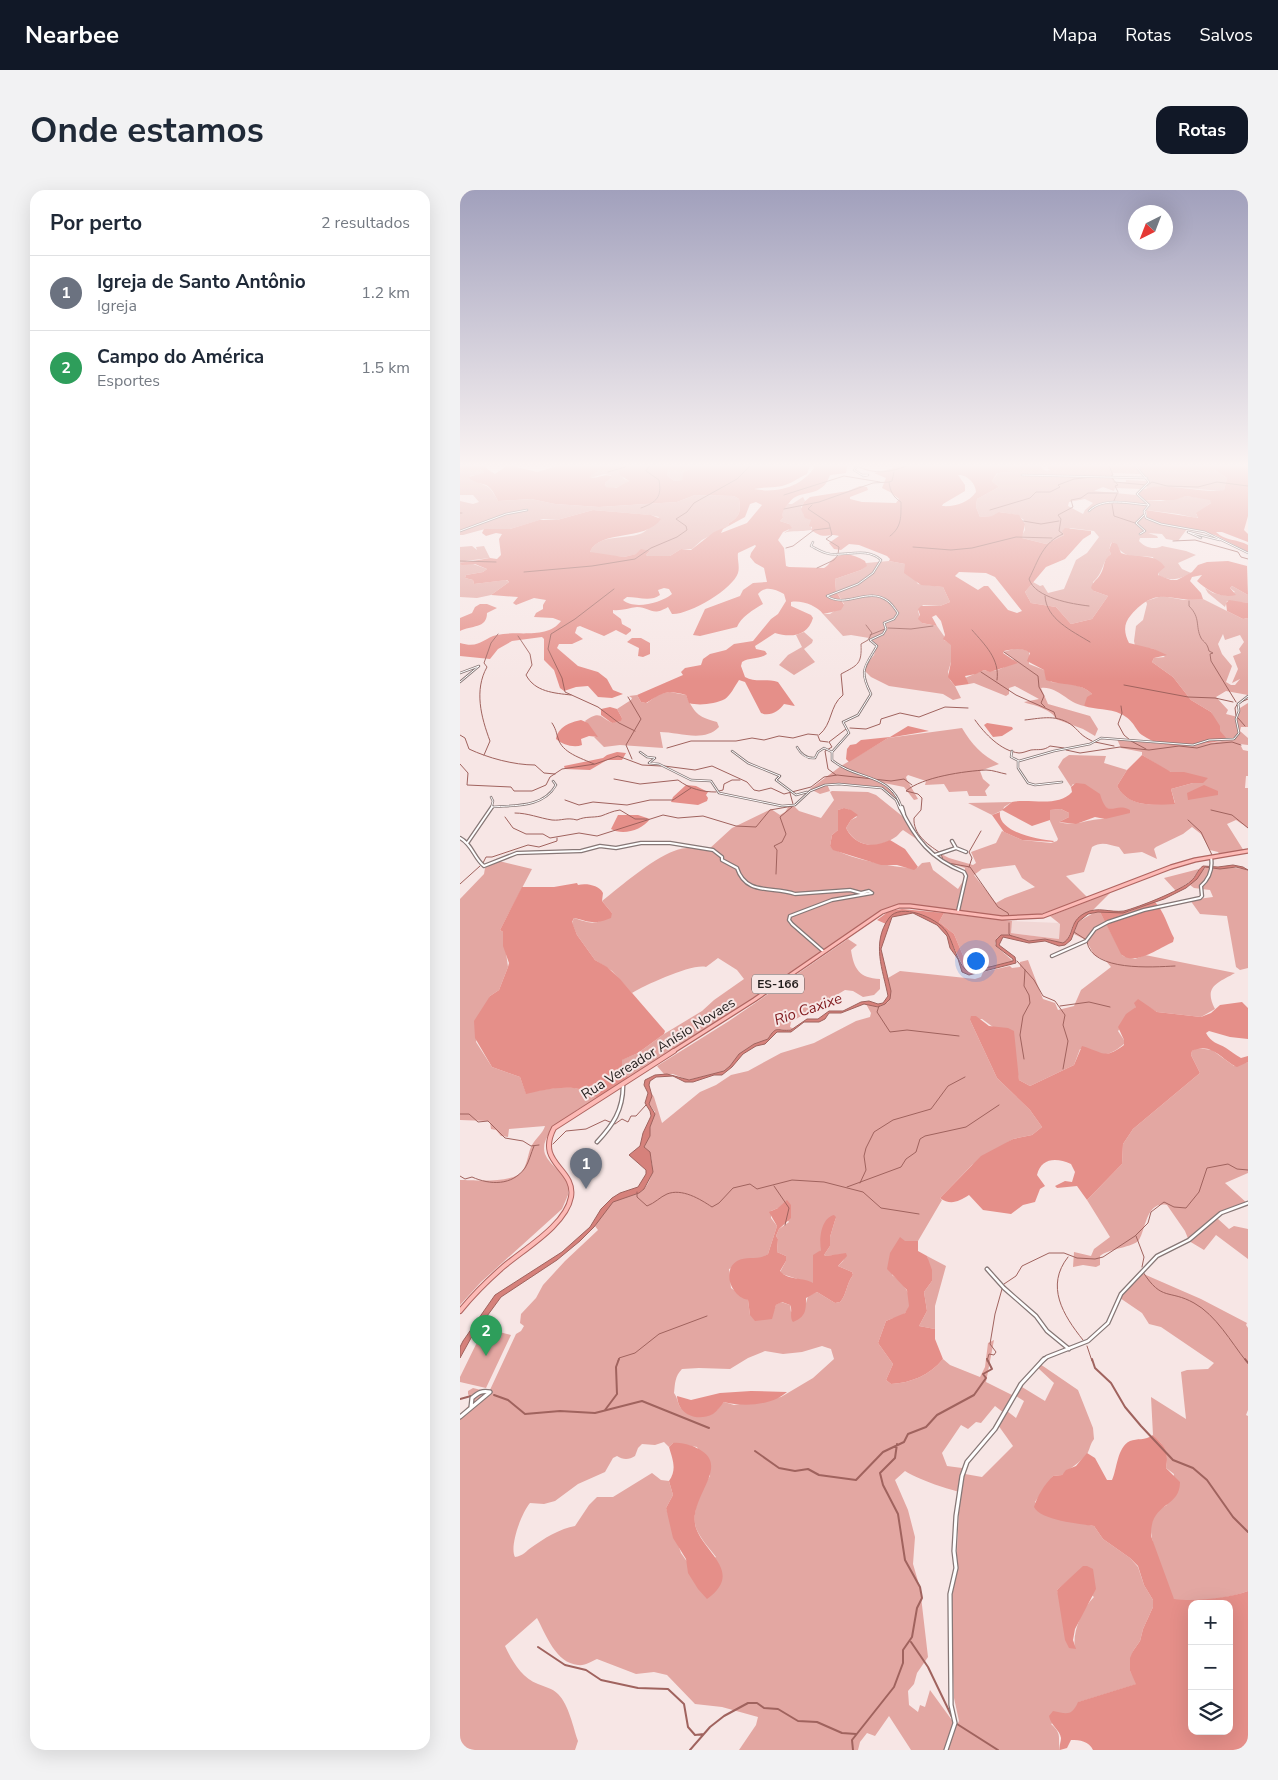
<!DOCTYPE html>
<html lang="pt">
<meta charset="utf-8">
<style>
body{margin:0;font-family:"Nunito Sans",sans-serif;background:#f2f2f3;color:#1f2937}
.controls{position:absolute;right:15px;bottom:15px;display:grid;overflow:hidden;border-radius:10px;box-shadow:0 5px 20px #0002}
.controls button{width:45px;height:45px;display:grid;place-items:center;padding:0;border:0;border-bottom:1px solid #e0e1e3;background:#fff;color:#1f2937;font:25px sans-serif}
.compass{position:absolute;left:668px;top:15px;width:45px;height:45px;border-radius:50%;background:#fff;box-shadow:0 5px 20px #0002;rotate:222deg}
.you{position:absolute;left:515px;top:770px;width:18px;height:18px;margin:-12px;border:4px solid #fff;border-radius:50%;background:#1a73e8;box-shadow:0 0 0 8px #1a73e833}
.badge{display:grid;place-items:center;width:32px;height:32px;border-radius:50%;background:#111827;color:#fff;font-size:16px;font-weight:700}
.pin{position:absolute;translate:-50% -41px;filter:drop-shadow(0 1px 2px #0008)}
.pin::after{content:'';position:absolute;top:26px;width:18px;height:15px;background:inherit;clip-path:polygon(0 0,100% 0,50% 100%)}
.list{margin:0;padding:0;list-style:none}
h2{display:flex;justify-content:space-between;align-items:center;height:65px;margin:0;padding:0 20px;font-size:21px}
h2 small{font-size:16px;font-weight:400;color:#747a83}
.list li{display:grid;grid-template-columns:32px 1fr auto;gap:15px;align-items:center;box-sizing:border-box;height:75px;padding:0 20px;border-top:1px solid #e0e1e3}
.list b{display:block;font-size:19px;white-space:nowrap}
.list p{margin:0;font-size:16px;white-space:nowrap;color:#747a83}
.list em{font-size:16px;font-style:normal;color:#747a83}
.icon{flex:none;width:28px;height:28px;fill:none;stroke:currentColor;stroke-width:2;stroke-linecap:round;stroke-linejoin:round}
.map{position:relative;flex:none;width:788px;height:1560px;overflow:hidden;border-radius:15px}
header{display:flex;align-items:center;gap:30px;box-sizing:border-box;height:70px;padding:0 25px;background:#111827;color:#fff}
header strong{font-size:24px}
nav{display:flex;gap:28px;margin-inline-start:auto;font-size:18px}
.intro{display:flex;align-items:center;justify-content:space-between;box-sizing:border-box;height:120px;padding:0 30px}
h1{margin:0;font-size:35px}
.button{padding:12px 22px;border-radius:15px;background:#111827;color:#fff;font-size:18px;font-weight:700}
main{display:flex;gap:30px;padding:0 30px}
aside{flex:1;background:#fff;border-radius:15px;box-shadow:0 5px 20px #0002}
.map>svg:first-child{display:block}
.built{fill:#f1d7d5}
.green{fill:#e3a7a2;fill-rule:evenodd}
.forest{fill:#e58f89;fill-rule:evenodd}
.water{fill:#d6817b;stroke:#a0635e}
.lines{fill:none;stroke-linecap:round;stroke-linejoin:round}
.stream-far1{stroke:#a0635e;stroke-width:1}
.stream{stroke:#a0635e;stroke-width:2}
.minor-far3-casing{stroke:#867776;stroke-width:2.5}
.minor-far2-casing{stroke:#867776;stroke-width:4.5}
.minor-far1-casing{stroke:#867776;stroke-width:5}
.minor-casing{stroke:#867776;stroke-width:5.5}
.secondary-casing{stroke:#867776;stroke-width:2.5}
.primary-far1-casing{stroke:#af6561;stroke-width:5.5}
.primary-casing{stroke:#af6561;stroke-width:6}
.minor-far3{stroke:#fff;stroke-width:1}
.minor-far2{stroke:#fff;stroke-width:2}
.minor-far1{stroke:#fff;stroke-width:2.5}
.minor{stroke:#fff;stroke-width:3}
.secondary{stroke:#fff;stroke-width:1}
.primary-far1{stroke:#fdbab6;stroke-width:3}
.primary{stroke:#fdbab6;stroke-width:4}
.labels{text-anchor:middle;stroke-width:4;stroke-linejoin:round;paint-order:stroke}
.shield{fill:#f7e6e5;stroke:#615958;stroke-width:1}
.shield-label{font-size:12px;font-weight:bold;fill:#211c1b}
.street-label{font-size:14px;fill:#211c1b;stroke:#f7e6e5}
.water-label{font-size:15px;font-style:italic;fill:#801a1e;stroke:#f7e6e5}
</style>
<header>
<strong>Nearbee</strong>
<nav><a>Mapa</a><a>Rotas</a><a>Salvos</a></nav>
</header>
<div class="intro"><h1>Onde estamos</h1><a class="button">Rotas</a></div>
<main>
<aside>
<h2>Por perto<small>2 resultados</small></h2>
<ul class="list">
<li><span class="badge" style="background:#6b7280">1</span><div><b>Igreja de Santo Antônio</b><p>Igreja</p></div><em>1.2 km</em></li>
<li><span class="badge" style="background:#2e9e5b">2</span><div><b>Campo do América</b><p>Esportes</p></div><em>1.5 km</em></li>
</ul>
</aside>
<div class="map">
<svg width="788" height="1560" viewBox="0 0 788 1560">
<rect width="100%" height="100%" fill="#f7e6e5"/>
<path class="built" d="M552 731 600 733 599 749 550 743Z"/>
<path class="green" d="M0 273H11L23 281 24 284 9 286C24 300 26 288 38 311L71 309 95 314 139 317 217 312 235 305 274 306 279 309C281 321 280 327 269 333L268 336 242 350 232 359H221L210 366H188L186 365 190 361 164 367 132 364 130 362C138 342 170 351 184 342 190 338 194 332 199 327L190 325 133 320 97 330 83 329 50 339H25L3 345H0V311L13 314 19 312 13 305H0Z
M135 273H162L158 279 164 289 169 291C161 296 155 300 146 297L145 293 151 288V285L144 284 130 288 129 287Z
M211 273H246L227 281 222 290 214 291 207 285 209 278 215 275Z
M537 273H578C581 277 584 283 590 280L587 278 589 277V273H672L682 284 652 283 655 293 666 292V290L687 291 688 293 682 299 655 298 654 301 643 297 634 301 676 305 687 315 683 322 687 329 704 335 727 339 718 351 706 349 702 344 688 343 697 346 698 348H680L679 351C685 358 695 360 702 356L726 361 736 365 718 373 722 379 731 383C718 390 712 391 699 386L693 367C673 366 666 370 653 352L651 353 649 360 651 364C642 370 644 383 633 392L634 401 648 406 632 429 611 434 596 417 571 413 565 402 573 392 580 396 583 395 588 403 604 399 616 370 627 363 639 347 634 341 610 338 604 345 586 354 562 348 561 347 565 340 564 330 557 325 540 322 535 326 520 327 516 317 517 309 539 297 532 291 538 283 551 282ZM625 309 633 313 625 320 623 324 608 316 609 312Z
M673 273H745L767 288 764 300 761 301 713 297 686 298 690 292Z
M726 306 749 309 752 312 736 324 738 327 736 328 718 324 686 320 689 316 684 310 701 311Z
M343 307 345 311 341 317 344 325 351 330V340C340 342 334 340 323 343L329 340V334L320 331 323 328V319L328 314H332Z
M12 356 17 360 16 357 24 356 30 368 5 371 27 379 23 382 6 385 5 388 13 390 14 394 46 390 49 392 31 405 17 408 0 407V357Z
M429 371 445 374 458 394 483 397 490 412 480 416 463 415 458 421 462 433 477 436 484 446V450L491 454V472L488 482 490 490 495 496 501 508 493 510 483 504 429 496 411 487 405 481V476L414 465 417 455 409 451V448L391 445 383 446 363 424H370L384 414 376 401 375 389 401 380 406 376V373Z
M772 396 788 405V413L767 411 765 417 748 403 745 398 753 403 766 406 775 402 770 398Z
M702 406 724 410 743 409 783 429 788 428V505L766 501 756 507 768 520 766 524 778 527 780 518 788 513V537H781L780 541 788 548V555L780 554 783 560 788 561V586H786L785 598H788V638L776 630 767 634 784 661 760 665 758 662 750 660 741 644 732 637 723 644 696 657 694 659 697 669 682 662 664 664 659 657C649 655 642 651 632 657L624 682 606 686 628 708 575 726 545 727 438 715 423 720 344 777 169 888 162 878 161 870 178 863 204 844 242 821 254 810 284 789 277 780 258 768 246 777C233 773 185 795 172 803L152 781 135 770 117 745 112 733 114 728C133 734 135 736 152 723L142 711C162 695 191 670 214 661 225 656 237 658 249 659L272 638 311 619 320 625 325 622 329 616 333 615 339 621 361 628 374 610 370 602 372 601 408 602 416 605 447 630 458 650 443 640C440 642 438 646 434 648 417 660 396 657 386 638L391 630 397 627C391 620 387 616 378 620V640L372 645 370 656C382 668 440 679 457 678L462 673 470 672 473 680 498 699 503 691 505 678 496 675 487 676 481 664 489 668 513 675 516 673 511 662 536 653 542 641 562 650 591 653 597 651 598 649 590 631 589 620 601 619 609 623V627L599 632C616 637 629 628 645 629L659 619 650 620 613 594 611 597 598 577 603 569 609 565 646 566 644 573 667 580 657 596C669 618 694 615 715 613L711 599 733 593H743L721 582H711L706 580 682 565V562L661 558 657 549C697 553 727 559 767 550L759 541 751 522 731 510 713 487 692 472 694 468 705 467 694 459 675 456 674 451 676 436 683 430 687 414 686 411ZM763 444 765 450 780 445 784 452 779 459 781 463 773 466 778 479 772 493 780 489 775 495H771L766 492 772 476 762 464 758 454ZM555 675 562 688 575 697 545 708 536 713 514 685 522 679Z
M344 442 353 450 352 453 344 459 355 472 334 485 319 475 328 465 342 457 336 445Z
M557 458 569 461V474L584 480 591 492C604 493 623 494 632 504L624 516C607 513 598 496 581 498L588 514 630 526 638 539 635 546 623 539 596 529C592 520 575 515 566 513L564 512 579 509 555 496 549 498V504L546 506 514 493 509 494 505 488 524 480C533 484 548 477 554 469L543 462Z
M210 502 226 505C234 522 237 527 257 532L259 537C244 553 219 542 200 542L203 558 160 555 144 557 134 547H136L125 531C140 521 139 526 152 533L162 528 157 519 171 510 172 508 169 506 177 505 181 512 187 513 199 504Z
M502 538C512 555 522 565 539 574L520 581 523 589 530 595 525 601 527 606H509L507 601 489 602 484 594 465 595 466 591 448 585 446 587 447 590 458 609 454 610 444 597 424 593 432 600 438 612 426 601 416 597 367 594 370 601 360 604 350 599 381 576 428 548Z
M552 612 544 617 543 620 532 625 508 613Z
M35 670 72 679 40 740 43 742 48 777 39 800 30 806 16 852 32 877 60 887 66 903C86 899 121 891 137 908 121 918 77 940 85 964 89 974 102 983 108 991V1005L102 1019 21 1092 0 1115V990C15 990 55 994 63 980 68 972 68 962 72 955 76 948 83 943 85 936L49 939 48 947 41 946 36 940 31 939 30 932 28 931 0 930V709L24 684 25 678Z
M746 677C760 679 774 676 788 680V778L780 780 776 777 767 726 740 724 730 710 753 707 750 700 734 698 730 695Z
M739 679 732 690 716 701 704 688Z
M651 702 633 720 626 723 613 735 608 749 603 753 585 749 569 751 546 745 537 748 535 754 537 757 553 771 535 776 526 775 509 780 494 744 479 732 484 723 552 731 551 743 599 749 600 734 590 726Z
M635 722H640L663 766 675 769 685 765 775 783C758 793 743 796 755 819L741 827 697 822 683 814 676 817 658 841 664 850V854C645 870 642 863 620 859L614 875 570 896 559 890 556 874 533 837 522 829 510 830 537 888 570 920 582 937 572 945 553 949 512 975 480 1008 482 1010 458 1051H445L432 1085C443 1092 458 1110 445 1123 441 1127 432 1128 426 1131L418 1153 433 1174 426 1190 431 1194C451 1193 470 1185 483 1169L490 1175 520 1187 525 1177 528 1153 534 1150 526 1192 554 1206 547 1221 556 1228 564 1211 556 1206 562 1197 585 1211 594 1193 577 1177 580 1174 618 1200 633 1238 634 1249C630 1254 630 1259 627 1264 620 1273 610 1278 602 1285L593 1286 575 1312 582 1323 591 1327 634 1336 643 1349 670 1368 678 1377 684 1395 693 1410V1417L683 1439 680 1451 673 1461 670 1481 677 1494 619 1512 614 1521 591 1534C603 1545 597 1547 600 1560H451L429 1526 415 1546 407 1543 400 1552 398 1560H279L296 1535 298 1527 262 1517 235 1514 207 1485 194 1482 176 1484 137 1469C132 1471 125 1476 118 1475 96 1473 86 1445 77 1428L45 1456C52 1471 62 1488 78 1494 85 1497 92 1498 98 1504 109 1515 113 1537 118 1551L115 1560H0V1225L11 1213V1209L8 1204V1201L13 1198 29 1202 56 1144 61 1141 64 1136 60 1133 61 1124 76 1108 83 1095 105 1071 138 1040 135 1036C141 1027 146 1017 154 1011 162 1006 173 1007 180 1002 194 994 197 966 184 957L190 946V937L195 922 189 914 192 904 194 907 202 933 240 902 256 895 271 885 288 881 321 863 354 853 396 831 410 827 411 823 406 814 419 817 428 812 431 801 428 788 440 781 515 789 521 787 523 782 550 776 552 778 560 777V772L568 770 583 809 595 813 598 820 614 816 621 800 651 777 646 771 634 765 626 750 614 744 618 732ZM318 1018 329 1032 319 1039 316 1046 318 1049 317 1062 326 1066V1071L320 1082 322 1084 353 1094V1068L361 1060 376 1027 370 1047V1056L364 1065 366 1066 386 1064 383 1071 378 1076 392 1082 393 1085C386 1094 387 1104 380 1112L375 1113 357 1102 348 1106 346 1113 331 1122 330 1115 321 1112 316 1115 314 1120 290 1125 288 1110 271 1098 269 1079 304 1067 308 1064 317 1036 311 1028V1021ZM362 1156 371 1159 374 1169 353 1188 321 1207 274 1215 264 1212 257 1220 221 1218C217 1213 218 1208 214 1203 215 1193 215 1186 222 1179L239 1178 270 1179 288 1168 305 1161 323 1164 342 1162ZM535 1216 544 1223 538 1235 553 1256 522 1287 505 1284 506 1280 502 1278 487 1276 482 1263 501 1235 508 1239 516 1232 521 1233ZM204 1252 209 1257 213 1253 237 1257 250 1286C241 1299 231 1322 236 1338 240 1348 249 1358 256 1367L228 1383V1373L221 1363 206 1318 213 1305 209 1291 201 1290 192 1283 153 1307H137L129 1315 115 1336C101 1338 83 1349 72 1357 66 1361 63 1366 55 1367 49 1356 62 1322 70 1313L84 1314 95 1311 118 1294 145 1282 153 1268 157 1266C163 1270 169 1270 175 1266L178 1258 182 1254 195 1255ZM445 1281C457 1289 484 1298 500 1302L496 1379 492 1396 491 1434 494 1508 499 1531 498 1533H494L470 1500 465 1517 460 1515 458 1522 449 1515 448 1501 454 1494 457 1483 468 1467 460 1398 453 1374 455 1347 448 1320 435 1290ZM611 1388 634 1407C622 1419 612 1442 615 1459L597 1400Z
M388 749 397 755 391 760C394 779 399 788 420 789V799L414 805 403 807 393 801 385 800 331 832 330 837 334 839C320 843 317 833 308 849L294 854 279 864 270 876 264 881 228 890 213 884H204L197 876 269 831Z
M737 858 752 860 774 876 788 872V983L765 993 788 1014 758 1024 757 1028 769 1039 774 1036 788 1039V1069L756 1045 744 1060 729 1051 725 1041 707 1015C686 1011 686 1039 679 1050 674 1057 648 1059 640 1066V1075L636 1077 623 1075 613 1077 614 1062 631 1066 634 1059 650 1047 627 1010 662 974 663 954 673 939 740 883 731 865 732 861Z
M467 1066 486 1076 475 1116V1139L459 1136 467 1121 464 1102 472 1091Z
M679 1082 741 1109 787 1133 786 1135 788 1138V1220L786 1225 788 1226V1401C768 1409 735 1412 714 1410 707 1394 689 1352 691 1336 692 1326 698 1319 707 1315L714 1284 706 1278C709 1262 704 1255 693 1245L691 1207 726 1229 721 1182 727 1180 748 1179 754 1173 701 1137 689 1134 682 1123 660 1108 667 1095Z
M24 1138 51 1145 26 1198 0 1192V1187Z"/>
<path class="forest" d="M11 273H24L27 279 35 284 48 275 77 282 98 276 99 273H135L137 281 129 287C136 290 143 283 151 286V288L145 293 146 297 156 298 169 291 160 285 158 279 162 273 214 274 209 278 207 285 214 291 222 290 224 282 246 273H347L349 278 347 284C338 288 331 294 322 296 313 298 303 297 294 299 318 304 345 296 357 273H373V276H387L386 283 370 285C368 290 366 295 361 298 351 306 337 301 329 313 324 319 322 320 323 328L320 331 329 334 332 338 323 342 318 350 324 358 326 376 329 377 364 378C369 375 369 373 373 369 384 361 395 365 405 371L407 376 401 380 375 389 376 401 384 415 381 420 363 424C357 416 342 410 331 412V416L351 425 353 428C348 446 331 448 315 443L295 456 296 459 305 461 307 464C299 470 290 467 282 472L281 476 285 487C295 493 306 488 318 492L335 516 324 514C319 521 310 527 301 523L285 492 279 490C275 496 270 506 265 509 255 514 239 516 229 513L226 505C206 499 202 503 186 513L181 512 177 505 223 485 221 482 225 478 241 475 243 469 250 464 266 460 274 454 293 451 311 429 318 424 326 411 324 404C315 399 305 395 298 404L303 414C294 419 280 428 277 437L240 446 233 445 245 419 280 406 283 400 293 393 307 392 304 378 295 373 290 367 291 363 296 356 295 355 278 363C277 369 280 377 278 383 273 399 229 425 212 424L208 417C192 427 190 417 177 417 169 418 161 421 153 420V423L161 429 162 434 171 439V441L166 445 156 440 144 446 120 436 117 437 115 443 123 449 112 454H99L97 458 118 476 138 482 147 489 153 500 163 504 152 508 138 507 128 496 116 497 104 501 100 498 94 480 84 470V449L82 447 52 451 38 459 30 469 0 466V453C20 459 23 448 37 445 57 440 87 450 101 431L93 428 74 427 76 423 83 419V415L86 410 74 408 56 415 53 413 58 407 31 405 49 392 47 390 14 394 13 390 5 388 6 385 23 382 27 379 15 374 2 375 0 374 1 373 30 368 37 369 41 365 39 349 42 344 36 343 26 346 22 343 24 339H50L79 330H97L133 320 191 325 201 329C185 352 139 339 130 362L164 367 176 364 181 359 190 361 186 365 188 366H210L221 359 231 360 254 342 268 336 269 333C280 327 281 321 279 309L274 306 235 305 217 312 139 317 95 314 71 309 38 311C26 286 24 300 8 287L24 283 23 281ZM296 312 302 315 287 333 261 343 263 339 285 327 290 314ZM204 398 209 399 212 404C201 413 174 420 163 410L167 407C178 407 191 412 200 405L198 400Z
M422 273H537L551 282 537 283 532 291 539 297 517 309 516 317 520 327 532 326 539 322 559 325 565 334 562 348 586 354 604 345 602 341 605 338 631 341V344L623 349 605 369 586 377 565 402 571 413 596 417 611 434 632 429 648 406 634 401 631 398C633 391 637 390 640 385 646 376 642 370 651 364L649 360 652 352 657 354 661 363C676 369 695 362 705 377L698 383V385L711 390H717L732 382 738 375 747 372 768 371 787 376 788 405 772 396 770 398 776 405C761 409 748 401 737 391L742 385 732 387 730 391 741 403 743 409C711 414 699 393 671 425 663 434 664 443 669 453L694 459 707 465 694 468 692 472 713 487 731 510 751 522 760 536V541L768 550C739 554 708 563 682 545 675 540 675 531 661 524 649 518 636 520 624 516L627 507 632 504C621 492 601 496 586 490L584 480 567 471 570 463C563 457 552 459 544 461L543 463 558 473 530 482 524 480 516 484 505 486 509 494 495 496 488 487 491 472V455L483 449 485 445 481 431 476 425 472 427 477 436 462 433 458 429 460 425 458 419 461 416H480L490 412 483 397 461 395 444 383 445 374 429 371 430 369 427 366 399 355 389 354 381 360 374 359 369 353 379 346C366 342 366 351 351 340L352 337 349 336 351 330 345 328 341 319 344 312 350 307 388 301 400 296 407 297 408 300 390 307V309L402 312 436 313 439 309 430 302 422 298 426 288 414 283 434 278ZM498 285C507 284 516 294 516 302 508 313 495 317 482 316L483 314 505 301V295ZM499 382 526 383 535 387 562 421 557 423 548 420 528 396H524L518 400 495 386Z
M745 273H788V326L784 340 788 344V352L762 342H756C765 351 777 349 788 355V362L755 345 698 333 687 327 686 320 738 328 736 323 751 313 750 310 726 306 714 310H684L677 304C694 287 741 305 764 300L767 288Z
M769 410 788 413V428L783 429 767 421 766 413Z
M20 414H27L37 418 27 423C27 439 11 435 0 441V428L12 423 15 417Z
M172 448H181L190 453V464L183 467 178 466 179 458 167 452Z
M150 517 157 519 162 528 161 531 152 533 141 525V519Z
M121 530 128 533 138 547 129 546 121 549 122 555C114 558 103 555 96 549 98 537 110 532 121 530Z
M527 533 552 537 553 539 542 546 533 547 524 535Z
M448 536 469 541 428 548 389 572 386 569 387 559 390 555 396 554 401 550 430 547Z
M157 562 166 563 162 570H147L130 580 105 579 104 576 143 568 147 565Z
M682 565 711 582H724L748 588 743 593H733L711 599 715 614C695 615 668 618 657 596L667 580Z
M616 593 625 594 640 604C648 631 654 611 670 620V623L645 629 635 627 616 634 599 632 609 627V623L601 619 590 620V630L572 636 542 620 552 612C570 608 598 618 612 602L611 597Z
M226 595 236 596 248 602 246 605 248 608 247 611 238 615 211 612 213 607Z
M744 595 758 601V605L728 610 727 603Z
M384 618 391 620 398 625 391 630 386 638C396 657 413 658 430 650L445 659 458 677 454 680 437 675H421L373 660 370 656 372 645 378 640V620Z
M540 622C537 642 579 650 594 651L593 652 562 650 544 642 532 625Z
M158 625H178L190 629C182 640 163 646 151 639Z
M117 693 118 695C126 693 139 695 143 703L142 711 152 723 151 728C133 735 131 732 114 728L112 732 117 745 135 770 147 777 160 789 205 841 204 844 178 863 162 870V878L169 888 137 908C121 891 86 899 66 904L60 887 32 877 15 848 14 831 30 806 39 800 48 777 49 773 43 756V742L40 740 62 697H94Z
M695 712C704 721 708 737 714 748L713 752C699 758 674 777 661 764L640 722H667Z
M442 719 484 723 479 732 494 744 509 780 526 775 535 776 510 782 506 781C493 761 491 737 466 727 458 724 452 721 444 722 435 723 429 726 426 734L417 730 429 721Z
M678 809 697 822 741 827 751 823 760 815 782 812 788 818V849L770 847 749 841 746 843C751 853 758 853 766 858 771 861 775 865 781 868L788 866V872L777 877C762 870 751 851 732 861L731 865 740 883 673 939 663 954 662 974 627 1010 617 996 597 998 595 996 605 991 612 992 615 982 611 974C596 967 581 968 577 985L585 996 580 999 575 1012 563 1015 551 1024 523 1020 509 1005C499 1011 491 1016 480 1008L521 966 553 949 572 945 582 937 570 920 537 888 510 830 511 826H516L529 836 548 838 554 841 559 890 570 896 614 875 622 856C643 862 644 870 664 855V850L658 837 666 824 676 817 674 813Z
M327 1010 331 1015V1028L319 1039 316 1046 318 1049 317 1062 326 1066V1071L320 1081C328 1091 344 1087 353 1093V1065L361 1060C359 1049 361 1028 374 1025L376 1027 370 1047V1056L364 1065 366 1066 386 1063 387 1066 378 1076 392 1082 393 1085C386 1094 387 1104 380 1112L375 1113 357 1102 346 1108C346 1120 346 1127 333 1132 329 1127 333 1120 330 1115L322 1112 316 1115 312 1129 295 1131 290 1125 288 1110C270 1106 262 1080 277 1071 287 1065 298 1071 308 1064L317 1036 309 1022 318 1018Z
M440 1047 445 1051H458V1061L467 1066 472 1080V1091L464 1102 467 1121 459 1136 475 1139V1149L483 1169C470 1185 451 1193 431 1194L426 1190 433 1174 418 1153 426 1131 445 1123 449 1116 447 1100 427 1079 430 1063Z
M291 1201 327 1202C311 1216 283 1217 264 1212 261 1216 257 1221 253 1224 237 1232 218 1225 217 1206L231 1210 260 1203Z
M693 1245C705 1256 709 1261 706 1278L720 1292C720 1319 690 1311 691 1346L714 1409C734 1412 769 1408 788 1401V1560H633C629 1551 620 1550 611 1550L607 1558 600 1560C599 1555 601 1552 601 1548 600 1540 591 1536 589 1526L593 1521C607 1524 612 1526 618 1512L676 1494 670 1481V1468L673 1461 680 1451 683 1439 693 1417V1410L684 1395 678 1376 670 1368 643 1349 634 1336C620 1334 580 1330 574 1317 578 1305 584 1295 593 1286L602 1285 606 1280 616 1276 627 1263 635 1268 647 1290H652C657 1280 657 1257 670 1251 677 1248 685 1251 693 1245ZM732 1414H769V1541H732Z
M213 1253C223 1252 234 1256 242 1261 269 1279 227 1309 236 1338 245 1364 284 1382 247 1409L238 1399 228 1383 226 1369 213 1348 206 1318 213 1305 209 1291C217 1279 213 1271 209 1257Z
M623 1376H627L633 1379 636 1399 615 1439 613 1450 616 1459 609 1458 605 1450 597 1400Z"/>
<path class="water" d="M773 675 783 677 788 680 776 677 760 679 745 677 737 689 726 698 704 709 663 723 638 722 628 724 618 732 611 750 605 755 599 756 585 751 569 753 543 747 539 755 555 767 556 773 509 785 502 782 498 769 490 758 487 746 477 735 453 723 432 727 421 759 431 801 430 809 425 814 418 817 404 814 381 823H369L365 829 359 832H344L331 842H317L305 854 296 856 283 864 272 877 262 885H254L233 892H225L213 886 196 887 190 891 189 895 192 906 189 914 195 924 190 937V946L184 957 190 962 193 982 184 999 179 1003 153 1012 134 1037 120 1051 97 1070 41 1107 11 1148 0 1168V1157L3 1151 35 1105 102 1062 130 1037 141 1019 152 1008 160 1003 178 997 186 984V980L169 965 180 956 183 943 191 926 190 921 185 913 188 903 184 895 185 890 195 885 207 884 229 890 264 881 270 876 279 864 294 854 308 849C317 834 317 842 331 840L347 829H358L369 821H383L401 812 409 811 418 814 423 813 428 806C423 780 411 753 429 728 440 712 477 728 486 741 493 750 498 779 510 782L553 771V769L536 756V750L541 745H549L569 751 585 749 603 753C615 746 608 732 625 723 638 716 650 723 664 721 679 717 720 701 731 691 736 687 737 680 743 676L758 677Z"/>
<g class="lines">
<path class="stream-far1" d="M648 273 653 285 651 286
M387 275 396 276
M399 277C419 286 435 281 454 273
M148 282 165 277 169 273
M651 287 658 295 655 296 658 302
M654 292 686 295
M687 296 692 292 707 296 738 297 757 292 788 296
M324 305 384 286 420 292
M653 313 657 304
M652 314 654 326 675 333
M352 315 348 319 369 333 372 345 366 349 379 357 378 364
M181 318C197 312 202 307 199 290L186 281 191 273
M324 319 359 312 413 293 429 292
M530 320 570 308 576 302H590L600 297 598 295 614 289 632 287
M0 323H2
M563 331 581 334 599 331
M430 346C442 337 441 326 441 312 433 307 430 301 429 292L432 291 434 282
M713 351 735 350 778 362 781 367 788 369
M453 357 491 360 512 358 556 347 592 348
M326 358 333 356 354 340 370 338
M0 371 36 372
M357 378 374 370 378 365
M64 382 132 376 175 369 191 358 217 347 227 340 226 336 216 329 227 322 234 313 277 289 293 273
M154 399 115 429 91 444 88 459 102 488 105 502 138 517 159 533 175 541
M585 406C586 429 612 441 630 452
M729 411V416C741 428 735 436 741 448 744 453 747 452 749 461L753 463 750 464 751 471 776 512
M629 416C612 414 575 408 569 389 578 371 583 352 603 344L599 341 601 329 598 325 613 317 611 310 621 308 628 303H658
M428 438 451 439 473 436
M512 440C525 455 540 469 537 490
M410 445 425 439
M58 446 70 464 72 475 66 485C75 502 94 503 111 505
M544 462 578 486 579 497 584 506 581 513 585 517
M521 482 556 505 594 522 596 528
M664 495 728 507 755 508 773 512
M168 507 181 529 166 555 172 569
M781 512 788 509
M661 516 662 523 658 534 664 545 670 550
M776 526 775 518 778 513
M778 528 785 536
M515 530C525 544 541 561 559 563 563 563 567 561 571 560 579 559 583 561 590 556L604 558
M565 530C582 528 598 524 613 536 621 543 620 545 632 551
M92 533C96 539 96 542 98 548 102 563 121 568 134 574
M390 538 406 539 420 534 421 529 440 523 459 527 485 517 508 518
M0 545 5 548 9 559C28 568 54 575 75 575L84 583 95 584
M359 545C373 534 369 516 383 505L381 484C398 475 402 474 401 454L408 450 412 443 406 435
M358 546 360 551 368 552
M671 551 686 559
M635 552 654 556
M207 558 231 551H276L292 548 304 550 319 546 333 548 348 544 358 545
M606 560 620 563 660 557 689 560 719 556 737 558 751 554 772 552 781 555
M24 565 30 551C21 527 14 500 27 477L24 473 31 453 38 444
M0 574 8 583 7 595 51 597 54 601H72L86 595 90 587 102 579 135 574 158 566 182 575 201 576
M204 576 235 580 252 576 287 592 294 600 299 601 311 598 324 604 351 597 364 587 377 585 431 591 444 589 452 595
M376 585 368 579 365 561 372 557 369 552 386 539
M154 589 180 594 218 590C230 599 242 602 256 602
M259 601 263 600 264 594 272 590H280
M330 603 333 614
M105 610 119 615 133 612 167 615 190 610H213L231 598
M751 620 772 625 788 638
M55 623C68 623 79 628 92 630 102 631 106 627 117 630 126 626 132 628 141 626 147 624 152 621 160 620L175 629H187
M45 627 53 638 66 644H83L90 648 119 643 137 646 203 625 218 628 243 626 276 636 296 637 310 620 333 616
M728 630 741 642 752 665
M479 662C467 654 453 644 454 628L461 620 462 608 458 604 446 601C462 587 505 581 526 580 533 580 540 583 546 584
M481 664 484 672
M23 673 26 667H32L68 655 79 657 97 651V648
M488 673 510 677 538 717 548 723 549 726
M509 677 512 668 509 662 521 641
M316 684 317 660 314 656 322 652 326 644 320 627 332 617
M0 694 20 676
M549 733V744L551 746
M614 742 625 749
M627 752C632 782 693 777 715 776
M557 771 574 790 583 806 595 811 605 825 603 835 608 851 603 879
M419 816 417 822 430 842 447 840 499 846
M600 816 629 812 650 817
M564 869 560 845 563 826 570 813 569 805 564 796 565 780
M0 924H9L18 932 28 931 45 948 63 951 71 956 79 955
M93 954 106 941 126 939 145 930 155 934 162 929 168 932 171 926H176L186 915
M0 986 5 989 12 987C30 995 52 996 65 978 69 972 71 963 74 956
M400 993 406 980 404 966 406 958 414 942 433 930 471 919 488 896 505 887
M314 996 329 1018 325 1035
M387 997 441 977 446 969 456 962 460 949 465 946 506 937 539 915
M177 1002V1007L187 1016C195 1013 200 1007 207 1004 222 998 240 1009 252 1017L259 1013 273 998 290 994 297 999 332 990 364 992 403 1002 421 1018 459 1024
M676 1046 684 1067 682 1077
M608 1067C585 1096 603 1125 623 1150
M683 1082C702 1112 709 1099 734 1113 756 1125 771 1152 786 1171
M544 1094 556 1086 562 1076 589 1063H604L617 1068 635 1069 643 1067 675 1046 688 1033 691 1022 704 1012 714 1017 726 1018 739 1002 747 978 768 974 777 979 788 980
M627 1156 632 1171
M158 1171 159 1168 175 1163 199 1144 247 1126
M527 1171 529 1164 534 1165 536 1162 530 1154 535 1124 542 1099"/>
<path class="stream" d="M632 1169 635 1178 651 1193 665 1217 681 1236 713 1270 733 1278 747 1290 773 1327 788 1342
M785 1169 788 1173
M34 1205 48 1210 65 1224 100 1221 135 1223 182 1211 249 1238
M0 1209 11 1206
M145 1220 157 1204 156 1177 159 1169
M295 1261 319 1278 335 1281 348 1279 359 1285 396 1290 423 1262 444 1252 448 1244 466 1237 477 1225 514 1205 526 1188 523 1184 532 1179 527 1169
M451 1452 468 1477 492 1527
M78 1457 105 1475 126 1480 141 1490 178 1498 208 1499 224 1514 228 1537 235 1545 244 1544
M497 1534 538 1560
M230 1560 250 1537 264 1526 288 1513H297L304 1518 318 1519 338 1531 357 1532 382 1543 396 1544
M393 1560 392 1550 434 1497 443 1473V1460L452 1447 457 1418 462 1408 460 1397 445 1370 438 1324 423 1295 420 1283 435 1268 437 1254"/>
<g class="minor-far3-casing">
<path id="minor-far3" d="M400 273 394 280 402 285H408L403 286
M562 285 687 288
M629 321C643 306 671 314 689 315
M0 341 46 324 67 320
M680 344 685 341 676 333 684 325
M741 348 728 342 760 350
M353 352 351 356C357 359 363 363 370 364 387 366 407 357 421 370L413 383 398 394 367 406C386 419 408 396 428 411 432 414 435 419 438 423L434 429 424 433 426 439 423 444 410 450 417 456C404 478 399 480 411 504L398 525 383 532 389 543 372 562V570C397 591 431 582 442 619
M0 483 19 476 0 492
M337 557C341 564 346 569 355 568L358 562 364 558 372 562
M272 561 288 573 320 586 316 590 336 605 347 602
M552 561 551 567 559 571 594 561 630 554 641 548 733 555 749 550 774 549 779 543 776 529 779 521 778 514 788 506
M180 562 187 567 195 568 189 573 199 574 231 590 251 591 259 603 322 616 335 615 350 601 365 595 379 594 422 598 436 610 440 619
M558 571V578L568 593 575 595 602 592
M32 617C55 615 83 618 96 595L93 591
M31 619 33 611 31 607"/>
</g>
<g class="minor-far2-casing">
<path id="minor-far2" d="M440 617C455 649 471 669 504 682L506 686 498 721
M442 617 444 624
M0 648C12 654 14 668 24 676L57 663 121 661 140 656 156 658 181 653H210L253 660 262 667V670L277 678C286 706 313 696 335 704L390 700 401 703 409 701 412 703 372 710 330 726 329 730 332 734 363 761
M492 651 496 658
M8 652 32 617
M475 665 496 658 506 662
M592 766 626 751 635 739 648 732 684 720 740 708 742 706 741 696C750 688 753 679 751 667"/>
</g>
<g class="minor-far1-casing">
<path id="minor-far1" d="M137 952C153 935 163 920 163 896
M527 1079 544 1098 576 1126 587 1141 609 1159
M582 1171 587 1167 628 1151 648 1133 661 1104 697 1066 729 1050 761 1023 788 1013"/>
</g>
<g class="minor-casing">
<path id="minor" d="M0 1227 30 1202C22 1200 18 1203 12 1208L11 1217
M486 1560 495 1533 491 1515 490 1404 496 1378 494 1361 496 1326 502 1286 507 1272 535 1239 561 1194 584 1169"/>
</g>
<g class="secondary-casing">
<path id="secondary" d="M673 273 689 292 677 304 689 315 684 321 686 328 701 334 745 342 788 363"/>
</g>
<g class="primary-far1-casing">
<path id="primary-far1" d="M212 862 294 810 422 722 439 716H450L542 728 583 726 711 677 735 670 788 661"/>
</g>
<g class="primary-casing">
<path id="primary" d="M0 1121C13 1105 27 1091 43 1077 64 1059 106 1035 111 1007 116 978 75 974 94 938L214 861"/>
</g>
<use href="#minor-far3" class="minor-far3"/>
<use href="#minor-far2" class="minor-far2"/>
<use href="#minor-far1" class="minor-far1"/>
<use href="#minor" class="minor"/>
<use href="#secondary" class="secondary"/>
<use href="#primary-far1" class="primary-far1"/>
<use href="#primary" class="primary"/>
</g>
<linearGradient id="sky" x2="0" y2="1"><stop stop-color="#a1a0bc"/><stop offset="0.56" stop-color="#fbf4f3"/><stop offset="1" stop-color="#fbf4f3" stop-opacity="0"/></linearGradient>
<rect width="788" height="491" fill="url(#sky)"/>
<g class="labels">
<rect class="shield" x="292" y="784.5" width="52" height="19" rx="4"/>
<g class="shield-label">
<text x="318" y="798">ES-166</text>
</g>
<g class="street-label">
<text transform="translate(198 858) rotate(-32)" y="5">Rua Vereador Anísio Novaes</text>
</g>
<g class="water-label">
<text transform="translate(348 819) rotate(-19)" y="5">Rio Caxixe</text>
</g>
</g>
</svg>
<div class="controls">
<button>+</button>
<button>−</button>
<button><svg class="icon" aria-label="layers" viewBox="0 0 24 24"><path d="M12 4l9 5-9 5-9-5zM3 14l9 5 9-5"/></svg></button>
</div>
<svg class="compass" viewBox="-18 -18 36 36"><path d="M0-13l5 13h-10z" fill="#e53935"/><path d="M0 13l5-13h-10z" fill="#747a83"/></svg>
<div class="you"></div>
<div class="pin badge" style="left:126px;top:999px;background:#6b7280">1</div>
<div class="pin badge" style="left:26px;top:1166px;background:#2e9e5b">2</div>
</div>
</main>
